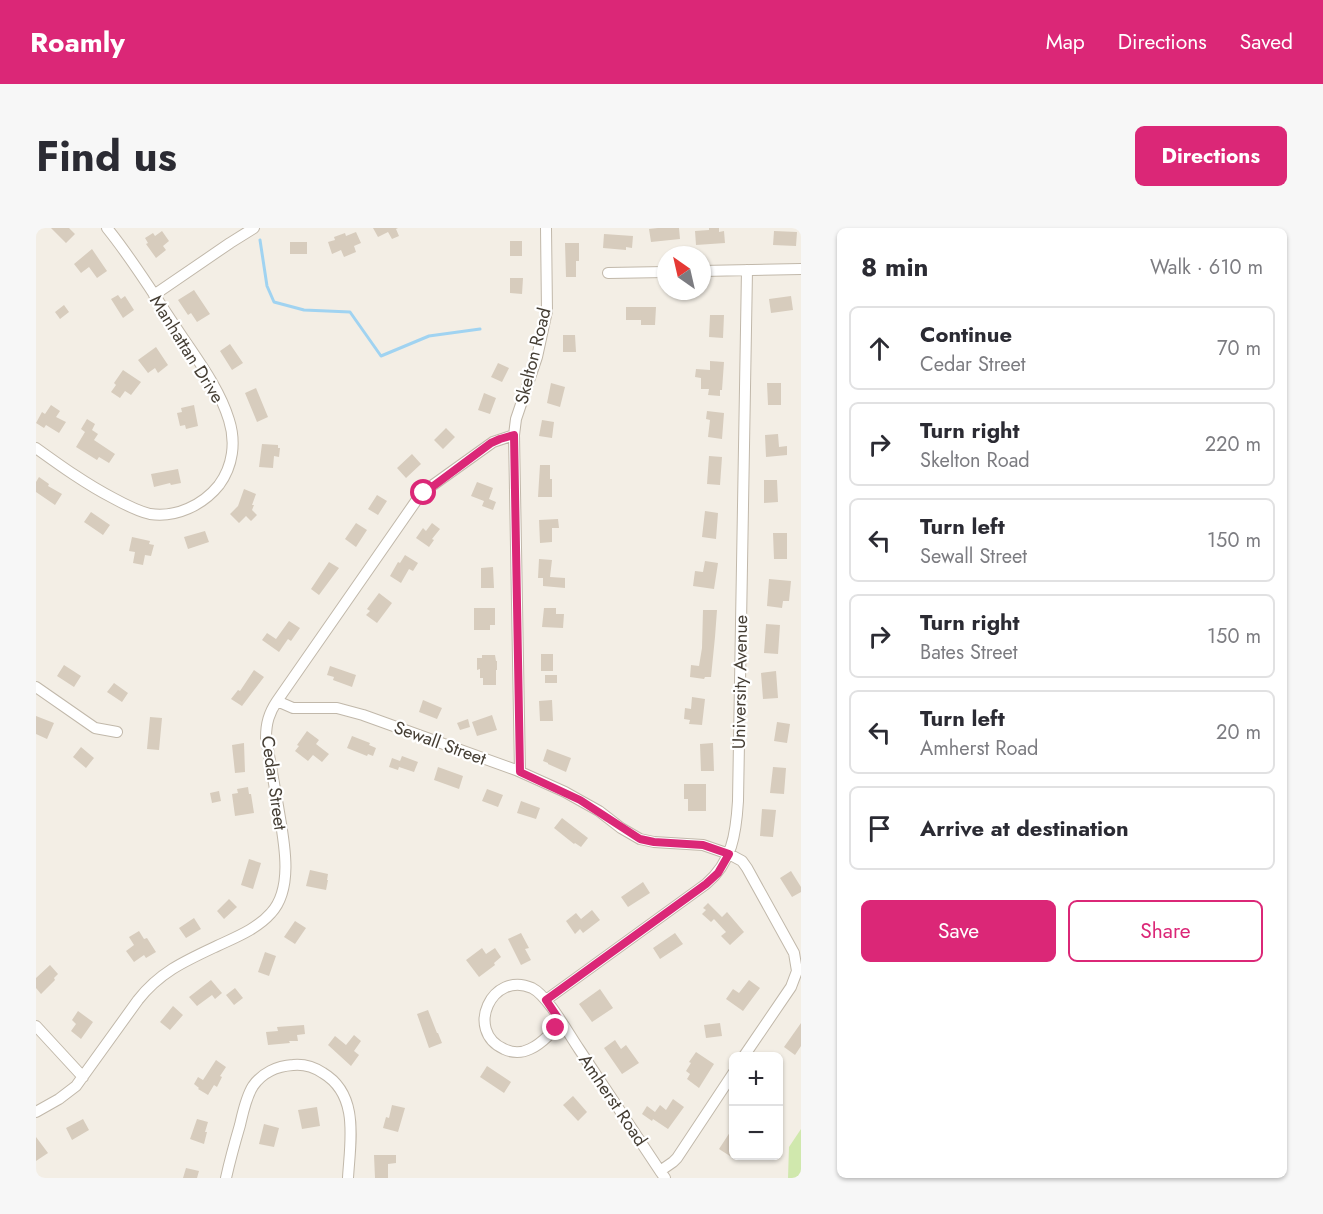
<!DOCTYPE html>
<meta charset="utf-8">
<style>
body{margin:0;font-family:Jost,sans-serif;background:#f7f7f7;color:#2b2b33}
.controls{position:absolute;right:18px;bottom:18px;display:grid;overflow:hidden;border-radius:9px;box-shadow:0 2px 4px #0004}
.controls button{width:54px;height:54px;display:grid;place-items:center;padding:0;border:0;border-bottom:2px solid #e1e1e2;background:#fff;color:#2b2b33;font:30px sans-serif}
.compass{position:absolute;left:621px;top:18px;width:54px;height:54px;border-radius:50%;background:#fff;box-shadow:0 2px 4px #0004;rotate:326deg}
.stop{position:absolute;width:18px;height:18px;margin:-14px;border:4px solid #db2777;border-radius:50%;background:#fff}
.stop.end{background:#db2777;border-color:#fff;box-shadow:0 2px 6px #0008}
.list{margin:0;padding:0;list-style:none}
h2{display:flex;justify-content:space-between;align-items:center;height:78px;margin:0;padding:0 24px;font-size:26px}
h2 small{font-size:20px;font-weight:400;color:#7c7c81}
.list li{display:grid;grid-template-columns:39px 1fr auto;gap:18px;align-items:center;box-sizing:border-box;height:84px;margin:0 12px 12px;padding:0 12px;border:2px solid #e1e1e2;border-radius:9px}
.list b{display:block;font-size:22px;white-space:nowrap}
.list p{margin:0;font-size:20px;white-space:nowrap;color:#7c7c81}
.list em{font-size:20px;font-style:normal;color:#7c7c81}
.actions{display:flex;gap:12px;padding:18px 24px}
.actions a{flex:1;padding:14px 0;border:2px solid #db2777;border-radius:9px;text-align:center;font-size:21px;color:#db2777}
.actions .main{background:#db2777;color:#fff}
.icon{flex:none;width:33px;height:33px;fill:none;stroke:currentColor;stroke-width:2;stroke-linecap:round;stroke-linejoin:round}
.map{position:relative;flex:none;width:765px;height:950px;overflow:hidden;border-radius:9px}
header{display:flex;align-items:center;gap:36px;box-sizing:border-box;height:84px;padding:0 30px;background:#db2777;color:#fff}
header strong{font-size:28px}
nav{display:flex;gap:33px;margin-inline-start:auto;font-size:21px}
.intro{display:flex;align-items:center;justify-content:space-between;box-sizing:border-box;height:144px;padding:0 36px}
h1{margin:0;font-size:42px}
.button{padding:15px 27px;border-radius:9px;background:#db2777;color:#fff;font-size:21px;font-weight:700}
main{display:flex;gap:36px;padding:0 36px}
aside{flex:1;background:#fff;border-radius:9px;box-shadow:0 2px 4px #0004}
.map>svg:first-child{display:block}
.green{fill:#d0e8ad}
.lines{fill:none;stroke-linecap:round;stroke-linejoin:round}
.stream{stroke:#a0d3f1;stroke-width:3}
.building{fill:#d7ccbd}
.minor-casing{stroke:#c1b8aa;stroke-width:12}
.minor{stroke:#fff;stroke-width:10}
.route{stroke:#db2777;stroke-width:8}
.labels{text-anchor:middle;stroke-width:4.5;stroke-linejoin:round;paint-order:stroke}
.street-label{font-size:18px;fill:#453e34;stroke:#fff}
</style>
<header>
<strong>Roamly</strong>
<nav><a>Map</a><a>Directions</a><a>Saved</a></nav>
</header>
<div class="intro"><h1>Find us</h1><a class="button">Directions</a></div>
<main>
<div class="map">
<svg width="765" height="950" viewBox="0 0 765 950">
<rect width="100%" height="100%" fill="#f3eee5"/>
<path class="green" d="M765 901V950H752L753 919Z"/>
<g class="lines">
<path class="stream" d="M224 12 231 58 238 74 268 82 314 84 345 128 393 108 444 101"/>
</g>
<path class="building" d="M15 0H33L39 6 30 15Z
M337 0H362L360 1 363 8 356 11 352 4 342 9Z
M622 0H643L644 11 615 14 613 1Z
M673 0H683V4L688 3 689 15 660 17 659 3 673 2Z
M126 3 133 13 127 18 130 22 120 30 110 16 112 15 109 10 117 5 119 8Z
M738 3 761 4 760 18 737 17Z
M320 4 325 15 318 18 320 24 308 29 305 22 296 26 292 14 299 12 298 9 309 5 310 8Z
M568 6 597 8 596 20 590 19V22L567 20Z
M474 13H486V28H474Z
M254 14H271V26H254Z
M529 15H543V33H540V49H530Z
M56 21 71 43 61 50 53 39 45 45 38 36Z
M474 50H487L486 66 474 65Z
M158 62 174 86 161 94 155 85 152 87 142 72Z
M82 67 85 71 89 68 98 82 87 90 75 71Z
M755 68 757 82 735 85 733 71Z
M28 77 33 84 24 91 19 84Z
M590 79H620L619 97H605V92H590Z
M674 87H688L687 110 673 109Z
M527 107H539L540 124H527Z
M194 116 207 135 196 142 184 123Z
M120 119 132 137 122 145 119 140 112 145 102 132Z
M674 133 688 134 686 162H684V168L672 167 673 161H665V150L659 149 660 141 674 142Z
M462 135 473 140 466 154 455 149Z
M87 142 105 154 95 167 89 163 84 170 75 164 80 157 78 155Z
M515 155 529 159 524 179 511 175Z
M731 155H745V177H732Z
M220 160 232 189 221 194 209 165Z
M448 165 460 170 454 186 442 182Z
M15 177 24 183 20 189 30 194 23 205 10 197 8 200 0 195 6 184 9 186Z
M158 177 162 198 150 201 149 197 144 198 141 185 146 184 145 180Z
M671 183 688 185 686 211 672 209 674 192 670 191Z
M51 191 59 196 56 202 62 206 58 212 79 226 73 235 63 229 61 232 40 219 49 204 45 201Z
M506 192 518 194 516 210 503 208Z
M410 200 419 209 407 221 398 212Z
M742 206 743 219 751 218V227L730 229 729 207Z
M226 216 242 217V220H244L243 229 238 228 237 240 223 239Z
M376 226 385 236 370 250 361 240Z
M673 228 686 229 684 257 671 256Z
M504 237H514V251H516V269H502Z
M142 241 145 255 135 257 134 255 118 259 115 246Z
M3 249 13 256 12 258 26 266 19 277 0 264V254Z
M728 252H741L742 274 728 275Z
M441 254 457 260 453 271 460 274 457 282 446 278 448 273 435 268Z
M208 261 220 266 216 277H218L216 282 221 287 215 293 210 288 203 295 194 286 202 278Z
M341 267 351 273 342 287 332 281Z
M669 283 682 285 680 311 666 309Z
M55 284 74 297 67 307 48 294Z
M522 291 523 300H516V314L504 315 503 292Z
M320 295 331 302 320 319 309 311Z
M396 295 404 301 396 311 398 312 393 319 380 310 387 300 390 303Z
M169 303 173 314 152 321 148 309Z
M737 305H751V331H738Z
M96 309 114 313 113 316 118 317 115 328 109 327 107 337 97 335 99 324 93 323Z
M369 327 382 335 377 343 373 341 365 355 354 348 362 334 364 335Z
M503 331 516 332 514 349 529 350V360L507 358V350H502Z
M669 333 682 335 678 361 657 358 659 343 667 344Z
M293 334 303 340 283 367 275 361Z
M457 339 458 360H445V340Z
M733 351 755 353 753 373H747L746 380 731 378Z
M343 365 356 375 341 395 330 387 334 383 331 381Z
M438 380H459V397H454V402H438Z
M508 380H520V386H528L527 400 506 399Z
M667 382H681L679 409 675 449H669L668 451 654 449 655 437 663 438 666 420Z
M253 393 264 400 255 413 252 411 243 424 226 412 231 405 240 411Z
M730 396 744 397 742 426 728 425Z
M505 426H517V443H505Z
M446 427H459L460 433H461V442H460V457H447V450H444V441L441 442V430H446Z
M28 437 45 448 38 459 21 448Z
M294 438 320 447 316 459 297 452 298 449 291 447Z
M218 442 228 449 206 478 195 471 202 462 204 463Z
M740 443 742 470 727 471 725 445Z
M509 447H521V455H509Z
M78 455 92 465 86 474 71 464Z
M656 469 669 471 666 497 653 496 654 492 648 491 649 480 655 481Z
M387 472 406 480 401 491 383 484Z
M516 472 517 493H504L503 473Z
M456 487 461 502 441 508 436 494Z
M0 488 18 495 11 511 0 506Z
M114 489 126 490 123 522 111 521Z
M432 491 434 499 424 502 421 495Z
M741 494 754 496 751 515 738 513Z
M271 503 283 512 280 516 293 526 286 534 277 527 272 533 259 523 263 518 261 517Z
M316 508 334 515 333 517 340 520 337 528 332 526 331 528 311 520Z
M208 515 209 544 199 545 196 517Z
M677 515 678 543H665L664 516Z
M45 519 58 530 50 540 37 529Z
M511 521 535 530 530 544 512 536V535L507 533Z
M366 528 382 534 378 544 363 539 362 542 353 539 356 530 364 533Z
M402 539 427 548 423 561 398 552Z
M737 539 750 540 748 566 734 565Z
M648 556H670V583H652V571H648Z
M212 559 213 566H215L218 585 199 588 196 566 202 565 201 561Z
M451 561 467 567 462 579 446 573Z
M183 563 185 573 176 575 174 565Z
M485 573 504 580 500 591 481 585Z
M726 581 740 582 737 609 724 608Z
M526 590 552 610 545 619 539 615 538 616 518 600Z
M213 631 225 635 217 661 205 657Z
M274 642 292 646 291 652H292L290 662 270 658Z
M755 643 765 659V664L756 669 744 650Z
M607 654 614 665 592 679 585 669Z
M193 671 201 679 188 691 181 683Z
M672 675 686 689 691 684 708 704 694 717 685 708 690 704 678 691 675 694 666 686 670 682 667 680Z
M556 682 564 692 547 705 544 701 539 706 530 693 540 685 545 691Z
M158 690 165 701 150 710 143 700Z
M259 693 270 700 259 716 248 709Z
M103 703 108 711 111 710 120 724 110 730 108 727 98 734 90 723 98 717 93 709Z
M485 705 493 720 489 721 495 732 485 737 472 711Z
M639 705 647 716 624 731 617 720Z
M446 720 450 726 459 720 465 729 458 735 459 737 443 749 430 732Z
M229 724 240 728 233 748 222 744Z
M14 737 22 746 18 750 19 752 5 766 0 760V750Z
M175 752 186 765 179 771 176 767 161 778 153 769Z
M713 752 724 760 707 783 690 771 697 761 703 765Z
M199 760 207 770 198 777 190 767Z
M564 761 577 780 556 794 543 776Z
M137 778 147 787 134 802 124 794Z
M392 782 401 805H402L406 815 393 820 381 786Z
M42 783 57 794 45 811 35 803 40 796 36 792Z
M684 795 686 808 670 810 668 797Z
M765 795V818L759 827 748 819Z
M268 797 269 806 261 807 262 813H253L254 815 232 817 230 804 242 803 241 799Z
M318 807 325 813 318 823 323 827 315 838 292 817 299 808 310 817Z
M579 812 585 821 590 817 603 835 586 846 568 820Z
M660 824 678 836 663 860 651 851 654 846 650 843 655 835 653 834Z
M180 832 190 839 184 848 186 849 181 859 178 857 172 867 162 861 163 860 158 856 162 849 167 852Z
M451 838 475 854 468 865 444 849Z
M537 868 551 884 542 893 527 877Z
M637 871 648 879 632 901 617 891 616 893 606 886 611 878 619 884 624 877 630 882Z
M356 877 369 880 362 904 347 900 350 889 353 890Z
M281 879 284 898 266 901 262 882Z
M47 891 53 902 36 912 30 900Z
M161 891 172 894 169 904H171L168 916 154 911Z
M228 896 243 900 238 919 223 916Z
M698 898V923L694 928 683 921Z
M0 909 12 925 0 933Z
M338 927H360V935L352 936V950H339Z
M150 940 163 943 161 950H147Z"/>
<g class="lines">
<g class="minor-casing">
<path id="minor" d="M666 43 765 41
M572 45 630 44
M118 67 194 15 218 0
M0 220C25 238 50 256 77 270 88 276 101 283 114 286 140 290 167 277 183 257 197 238 200 214 193 192 183 159 160 130 141 101 118 67 97 32 71 0
M0 459 59 500 81 504
M241 473 257 480H301L327 487 480 542 529 564 563 583 585 600 604 611 618 614 667 617 693 626 706 633 711 640 758 725 761 743 755 759 708 828
M484 544 478 207 480 191 501 129 511 83 510 0
M510 772 670 656C696 634 700 606 702 573L711 42
M526 796C515 803 507 816 494 821 486 825 476 825 468 821 428 803 456 742 496 760 512 768 532 805 543 821 570 862 597 902 624 943
M0 798 47 849
M0 884 23 871 40 858 102 772C124 744 149 733 181 718 200 709 221 701 235 685 259 659 247 609 242 578 238 555 234 532 230 510 230 495 233 485 241 473L380 273 397 257 457 214 478 207
M190 950C194 932 199 914 204 897 207 884 210 869 217 858 226 845 241 838 257 837 267 836 278 839 287 845 324 867 314 914 312 950
M629 950 624 943 637 934 641 930 698 844"/>
</g>
<use href="#minor" class="minor"/>
</g>
<g class="lines">
<path class="route" d="M388 265 455 215 464 211 478 207 484 544 544 572 604 611 618 614 667 617 693 626 682 645 670 656 510 772 526 796 520 800"/>
</g>
<g class="labels">
<g class="street-label">
<text transform="translate(151 121) rotate(58)" y="6">Manhattan Drive</text>
<text transform="translate(497 128) rotate(-76)" y="6">Skelton Road</text>
<text transform="translate(704 454) rotate(-89)" y="6">University Avenue</text>
<text transform="translate(404 515) rotate(20)" y="6">Sewall Street</text>
<text transform="translate(238 555) rotate(82)" y="6">Cedar Street</text>
<text transform="translate(577 872) rotate(56)" y="6">Amherst Road</text>
</g>
</g>
</svg>
<div class="controls">
<button>+</button>
<button>−</button>
</div>
<svg class="compass" viewBox="-18 -18 36 36"><path d="M0-13l5 13h-10z" fill="#e53935"/><path d="M0 13l5-13h-10z" fill="#7c7c81"/></svg>
<div class="stop" style="left:388px;top:265px"></div>
<div class="stop end" style="left:520px;top:800px"></div>
</div>
<aside>
<h2>8 min<small>Walk · 610 m</small></h2>
<ul class="list">
<li><svg class="icon" aria-label="ahead" viewBox="0 0 24 24"><path d="M12 20V5M6 11l6-6 6 6"/></svg><div><b>Continue</b><p>Cedar Street</p></div><em>70 m</em></li>
<li><svg class="icon" aria-label="right" viewBox="0 0 24 24"><path d="M7 20v-9h11M14 6l5 5-5 5"/></svg><div><b>Turn right</b><p>Skelton Road</p></div><em>220 m</em></li>
<li><svg class="icon" aria-label="left" viewBox="0 0 24 24"><path d="M17 20v-9H6M10 6l-5 5 5 5"/></svg><div><b>Turn left</b><p>Sewall Street</p></div><em>150 m</em></li>
<li><svg class="icon" aria-label="right" viewBox="0 0 24 24"><path d="M7 20v-9h11M14 6l5 5-5 5"/></svg><div><b>Turn right</b><p>Bates Street</p></div><em>150 m</em></li>
<li><svg class="icon" aria-label="left" viewBox="0 0 24 24"><path d="M17 20v-9H6M10 6l-5 5 5 5"/></svg><div><b>Turn left</b><p>Amherst Road</p></div><em>20 m</em></li>
<li><svg class="icon" aria-label="arrive" viewBox="0 0 24 24"><path d="M6 21V4h12l-3 4 3 4H6"/></svg><div><b>Arrive at destination</b></div></li>
</ul>
<div class="actions"><a class="main">Save</a><a>Share</a></div>
</aside>
</main>
